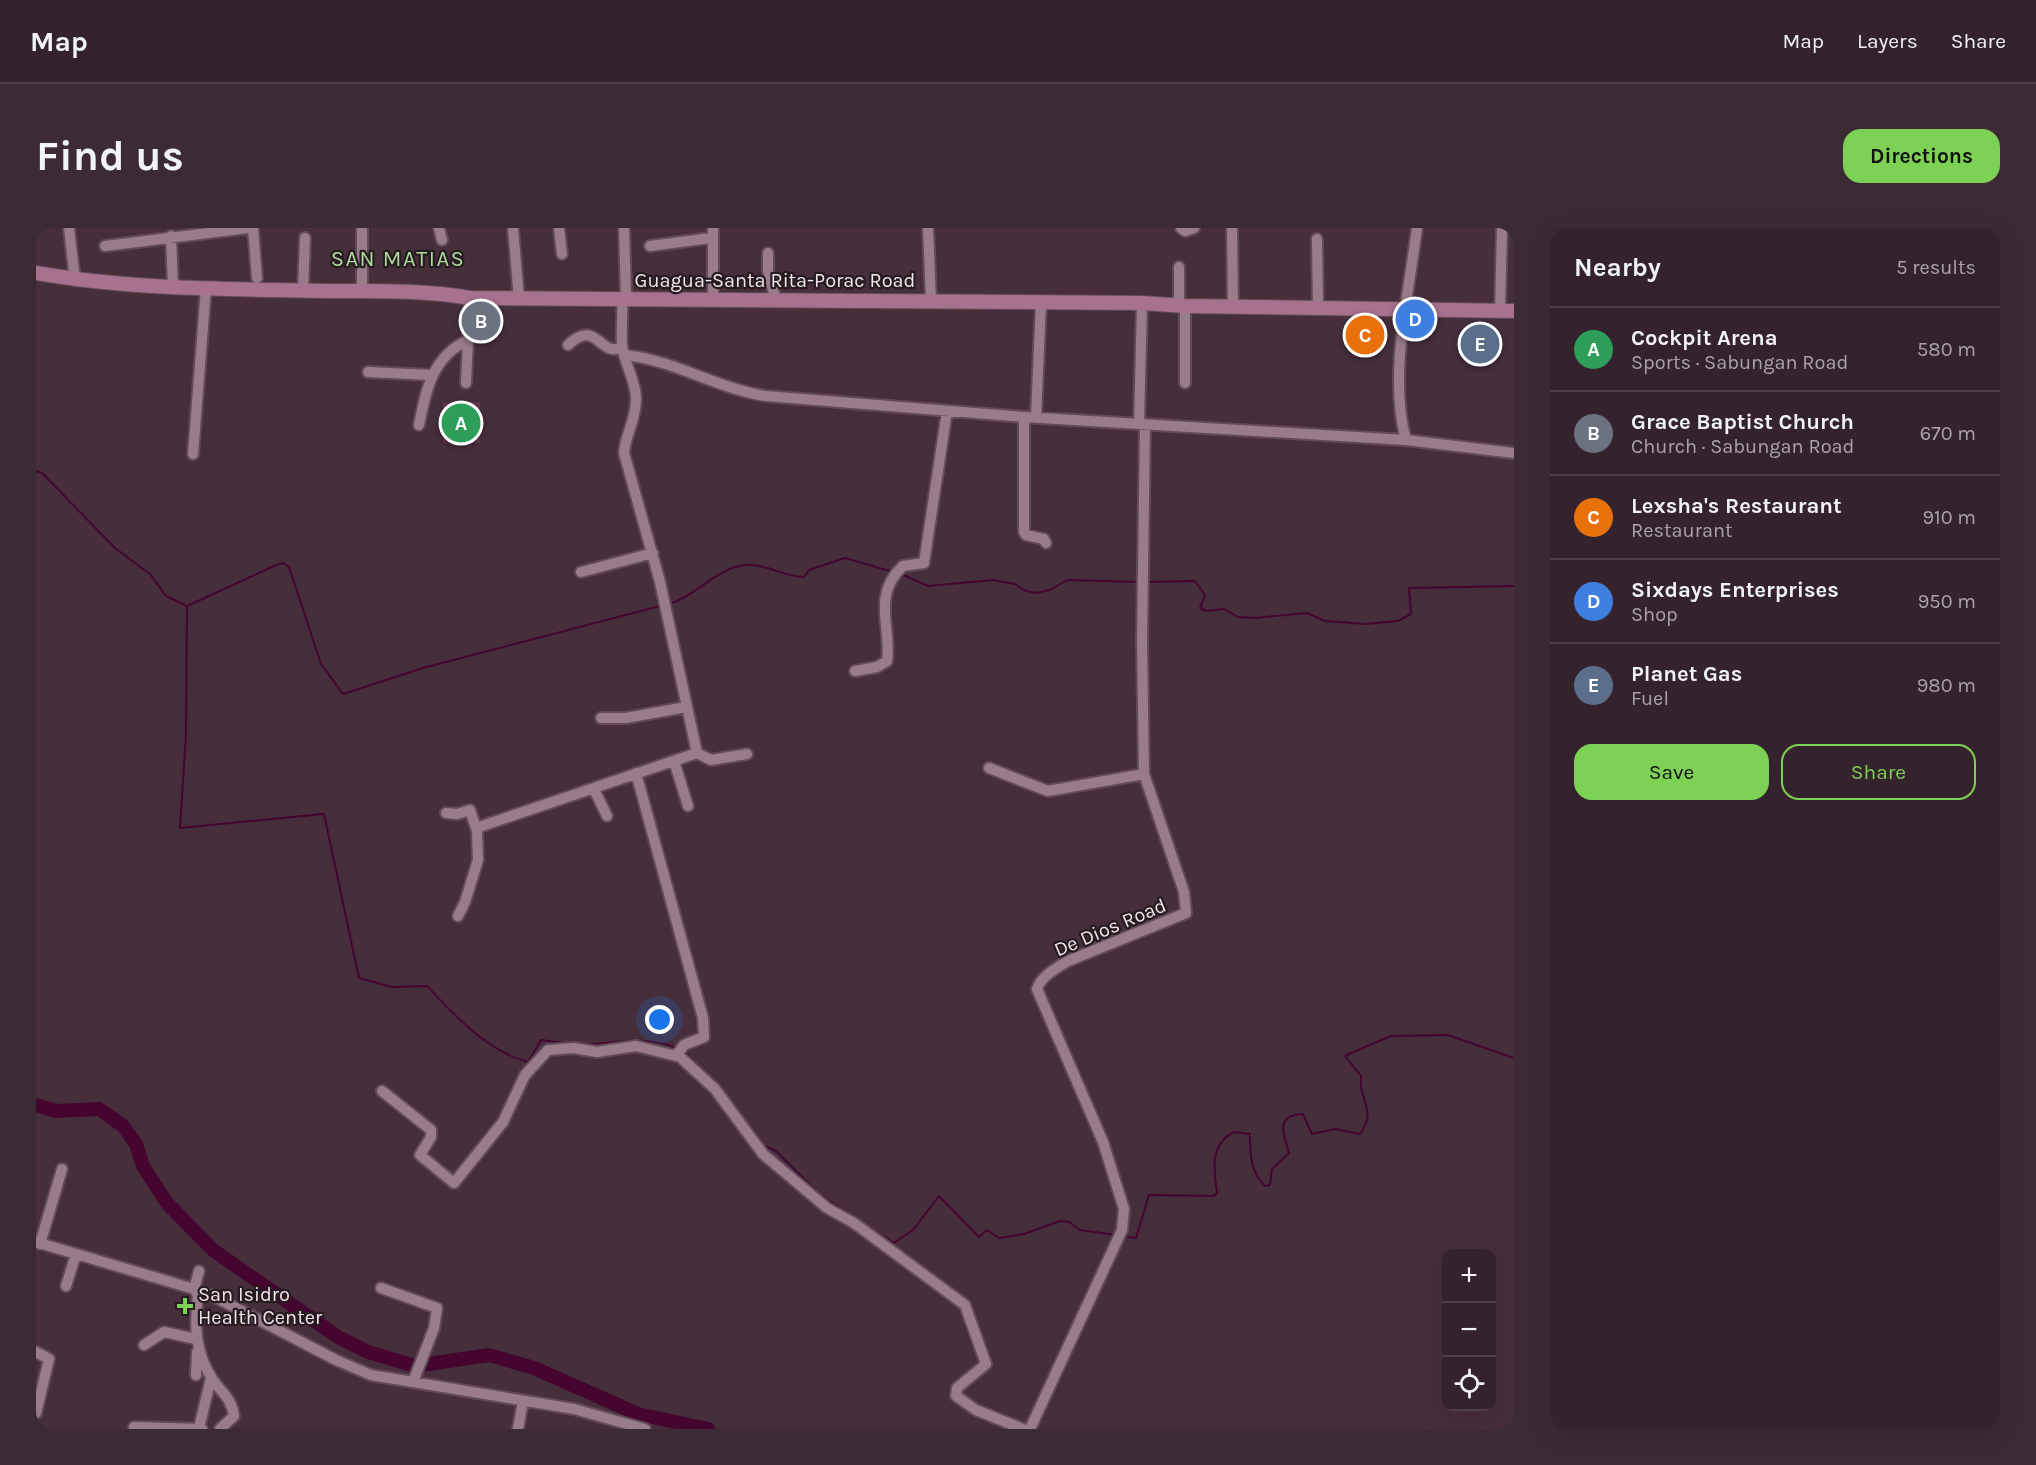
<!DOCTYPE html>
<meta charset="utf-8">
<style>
body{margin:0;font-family:Karla,sans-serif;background:#3c2b34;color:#f1f3f6}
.controls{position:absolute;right:18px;bottom:18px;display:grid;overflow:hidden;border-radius:12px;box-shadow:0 6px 24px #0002}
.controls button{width:54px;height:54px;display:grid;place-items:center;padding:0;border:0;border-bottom:2px solid #4e4048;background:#34232c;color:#f1f3f6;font:30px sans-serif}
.you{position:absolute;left:624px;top:792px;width:21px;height:21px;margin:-15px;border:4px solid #fff;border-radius:50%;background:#1a73e8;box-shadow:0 0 0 9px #1a73e833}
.badge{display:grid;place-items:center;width:39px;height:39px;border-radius:50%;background:#7dd154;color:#fff;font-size:20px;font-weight:700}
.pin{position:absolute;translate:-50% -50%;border:3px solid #fff;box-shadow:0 2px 6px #0006}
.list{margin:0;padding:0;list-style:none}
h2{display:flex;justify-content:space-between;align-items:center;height:78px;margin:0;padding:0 24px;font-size:26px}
h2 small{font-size:20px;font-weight:400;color:#a9a4a9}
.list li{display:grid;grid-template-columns:39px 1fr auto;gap:18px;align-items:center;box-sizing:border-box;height:84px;padding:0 24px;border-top:2px solid #4e4048}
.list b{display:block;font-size:22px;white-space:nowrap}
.list p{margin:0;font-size:20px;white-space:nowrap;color:#a9a4a9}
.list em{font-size:20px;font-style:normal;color:#a9a4a9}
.actions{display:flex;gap:12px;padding:18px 24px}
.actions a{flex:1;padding:14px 0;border:2px solid #7dd154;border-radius:18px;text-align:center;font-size:21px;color:#7dd154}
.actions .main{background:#7dd154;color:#111}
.icon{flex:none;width:33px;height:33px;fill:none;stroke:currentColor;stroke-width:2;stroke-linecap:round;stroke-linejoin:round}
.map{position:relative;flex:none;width:1478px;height:1201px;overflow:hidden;border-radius:18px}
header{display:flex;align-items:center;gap:36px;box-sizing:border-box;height:84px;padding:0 30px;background:#34232c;border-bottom:2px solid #4e4048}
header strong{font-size:28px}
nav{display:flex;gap:33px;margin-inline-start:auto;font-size:21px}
.intro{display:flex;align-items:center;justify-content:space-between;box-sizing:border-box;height:144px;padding:0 36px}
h1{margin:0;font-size:42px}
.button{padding:15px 27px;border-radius:18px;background:#7dd154;color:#111;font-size:21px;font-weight:700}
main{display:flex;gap:36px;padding:0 36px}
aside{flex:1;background:#34232c;border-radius:18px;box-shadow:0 6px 24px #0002}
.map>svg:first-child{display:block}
.green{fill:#653650}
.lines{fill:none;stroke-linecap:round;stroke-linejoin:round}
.stream{stroke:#45052f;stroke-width:2}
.river{stroke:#45052f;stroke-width:14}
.minor-casing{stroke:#604c56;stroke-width:14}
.major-casing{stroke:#604c56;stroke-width:16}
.minor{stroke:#987c8a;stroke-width:10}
.major{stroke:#a8728f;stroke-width:14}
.poi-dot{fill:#7dd154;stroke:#251b20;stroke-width:2}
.labels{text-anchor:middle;stroke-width:4.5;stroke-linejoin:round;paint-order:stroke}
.street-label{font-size:20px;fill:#f3e4eb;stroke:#251b20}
.poi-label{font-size:20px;fill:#f3e4eb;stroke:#251b20;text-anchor:start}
.quarter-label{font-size:22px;letter-spacing:1.5px;fill:#addb9a;stroke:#251b20}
</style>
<header>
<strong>Map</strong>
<nav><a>Map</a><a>Layers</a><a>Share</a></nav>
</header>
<div class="intro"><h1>Find us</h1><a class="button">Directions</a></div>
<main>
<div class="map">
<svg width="1478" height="1201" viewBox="0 0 1478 1201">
<rect width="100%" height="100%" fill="#462f3b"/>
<path class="green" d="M444 174V215H407V175Z"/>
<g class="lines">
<path class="stream" d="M0 243 6 245 79 320 114 346 130 368 151 378 238 338 247 335 253 339 285 436 307 466 387 440 624 378
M865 346 892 358 957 352 979 356 987 362 999 365 1014 362 1031 352 1103 354
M1111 354 1159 353 1169 367 1164 380 1170 383 1188 381 1202 389 1219 390 1271 385 1289 393 1330 396 1362 393 1375 386 1373 360 1478 358
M633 376C657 369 676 346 699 339 725 331 745 349 768 349L773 342 809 330 857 344
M151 378 150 507 144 600 288 586 323 750 356 759 391 758C419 788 451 823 492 834L505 812C522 814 540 817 557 816 584 814 613 808 640 820
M648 823 667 843
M689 866 729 918 740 923 783 966 858 1015 877 1002 903 968 943 1009 951 1002 963 1010 988 1006 1024 993 1033 994 1044 1002 1080 1007
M1086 1008 1100 1010 1113 967 1178 968 1181 965C1178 941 1173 917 1198 904L1214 906C1214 924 1214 944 1229 958L1234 957 1236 941 1253 925C1248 907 1238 887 1267 886L1276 906 1299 901 1324 906C1342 881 1322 873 1325 848L1309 828 1315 825 1355 808 1412 807 1478 830"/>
<path class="river" d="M0 877 20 883 63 881 87 898 100 916 107 938 131 975 177 1022 302 1109 332 1124 379 1138 453 1127 498 1140 602 1186 672 1201"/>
<g class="minor-casing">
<path id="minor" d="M33 0 39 52
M217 0 221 50
M403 0 406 12
M477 0 483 71
M523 0 526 26
M588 0 590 70
M892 0 895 73
M1145 0 1149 3 1158 0
M1196 0 1197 78
M135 8 137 60
M1281 11 1282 80
M69 18 212 0
M614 18 675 10
M732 25V43L740 72
M267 62 269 10
M326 63V0
M677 71V0
M1143 77V39
M1149 78V155
M1464 83 1466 0
M532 117C561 89 564 131 586 119
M589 127C638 132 682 161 730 168L988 189 1370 212 1478 225
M332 144 395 147
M430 155 434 70
M988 189V304L990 307 1008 311 1010 315
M1000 189 1005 74
M1103 196 1106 75
M383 197C390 162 396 129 432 112
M1370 212C1352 148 1373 66 1381 0
M157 226 170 60
M545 344 617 325
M819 443 841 439 851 433C856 401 835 367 867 338L888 335 911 183
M565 490H590L650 479
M661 525 675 532 711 526
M638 533 652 578
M953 540 1012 563 1108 546
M600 545 667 790 668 809 648 817 640 828
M558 561 571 588
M410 585 421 586 434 582 441 603 442 632 429 674 422 688
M440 600 661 525 624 354 588 225C589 207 600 193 600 171 600 152 588 136 586 117 585 102 587 86 586 71
M346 863 395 902V909L384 927 418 955 467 894 489 847 512 822 538 820 561 824 600 818 644 829 679 861 727 926 791 980 818 995 929 1077 950 1136 921 1160 920 1168 940 1182 987 1201
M0 1014 158 1061 162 1067H175L300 1132 335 1147 538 1181 609 1201
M4 1016 26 941
M30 1058 40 1026
M345 1060 401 1080 398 1100 377 1154
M158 1061 163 1043
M162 1067C158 1098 159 1125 177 1152 186 1165 196 1171 198 1188L184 1201
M108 1117 128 1104 160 1111
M0 1124 13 1131 0 1185
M160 1147 161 1124
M98 1199 166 1201
M163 1200 175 1150
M482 1201 487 1173
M994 1201 1086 1002 1088 981 1067 914 1001 761C1005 748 1021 740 1032 733L1150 685 1148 664 1108 546 1106 414 1109 196"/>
</g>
<g class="major-casing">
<path id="major" d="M0 45C97 62 195 61 293 63 339 63 389 62 434 70L1106 75 1149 78 1478 83"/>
</g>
<use href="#minor" class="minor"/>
<use href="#major" class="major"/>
</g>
<path class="poi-dot" d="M146 1069h6v6h6v6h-6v6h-6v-6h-6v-6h6z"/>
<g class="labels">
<g class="street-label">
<text x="739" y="59">Guagua-Santa Rita-Porac Road</text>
<text transform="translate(1074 699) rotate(-23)" y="7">De Dios Road</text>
</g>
<g class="poi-label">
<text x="162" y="1073">San Isidro<tspan x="162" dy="23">Health Center</tspan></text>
</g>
<g class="quarter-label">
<text x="362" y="38">SAN MATIAS</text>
</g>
</g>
</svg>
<div class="controls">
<button>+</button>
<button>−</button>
<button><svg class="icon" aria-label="locate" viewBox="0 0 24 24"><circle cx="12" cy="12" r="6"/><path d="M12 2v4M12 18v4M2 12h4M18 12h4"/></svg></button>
</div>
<div class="you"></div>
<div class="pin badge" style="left:425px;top:195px;background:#2e9e5b">A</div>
<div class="pin badge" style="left:445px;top:93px;background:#6b7280">B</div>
<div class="pin badge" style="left:1329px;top:107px;background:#e8710a">C</div>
<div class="pin badge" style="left:1379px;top:91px;background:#3f7fe0">D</div>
<div class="pin badge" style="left:1444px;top:116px;background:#5c6f8a">E</div>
</div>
<aside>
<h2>Nearby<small>5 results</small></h2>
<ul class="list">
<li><span class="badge" style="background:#2e9e5b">A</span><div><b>Cockpit Arena</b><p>Sports · Sabungan Road</p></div><em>580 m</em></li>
<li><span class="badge" style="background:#6b7280">B</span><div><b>Grace Baptist Church</b><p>Church · Sabungan Road</p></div><em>670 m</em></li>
<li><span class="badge" style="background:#e8710a">C</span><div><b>Lexsha's Restaurant</b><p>Restaurant</p></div><em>910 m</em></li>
<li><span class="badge" style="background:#3f7fe0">D</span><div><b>Sixdays Enterprises</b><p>Shop</p></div><em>950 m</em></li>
<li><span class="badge" style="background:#5c6f8a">E</span><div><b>Planet Gas</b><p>Fuel</p></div><em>980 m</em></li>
</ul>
<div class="actions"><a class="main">Save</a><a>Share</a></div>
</aside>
</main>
